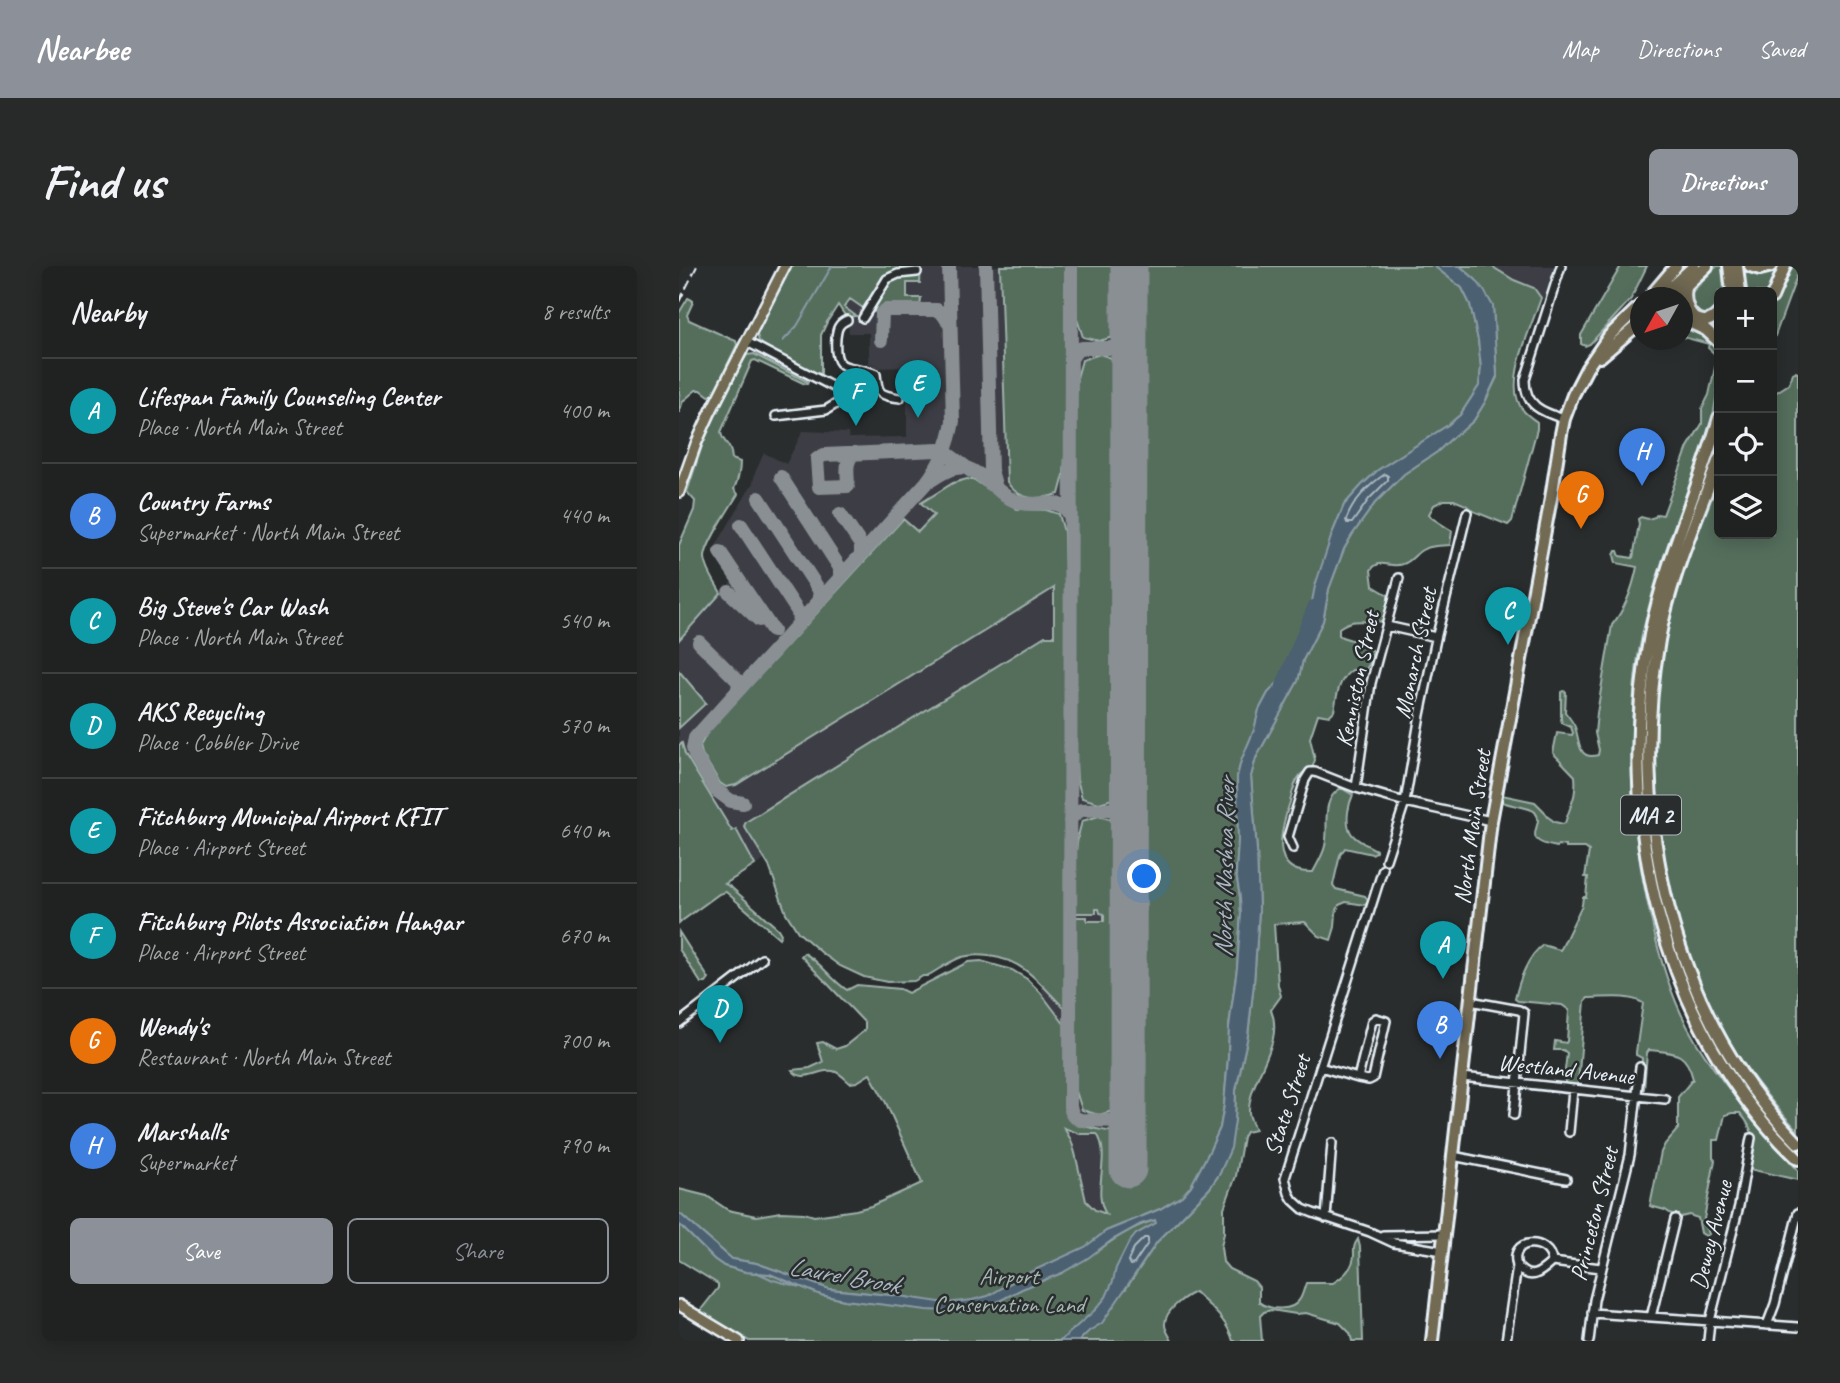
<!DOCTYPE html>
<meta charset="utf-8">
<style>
body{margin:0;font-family:Caveat,sans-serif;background:#282a2a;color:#f1f3f6}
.controls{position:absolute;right:21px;top:21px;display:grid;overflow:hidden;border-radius:10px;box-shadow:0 4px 18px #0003}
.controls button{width:63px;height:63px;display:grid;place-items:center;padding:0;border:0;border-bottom:2px solid #3d3f40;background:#202222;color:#f1f3f6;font:35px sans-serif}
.compass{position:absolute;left:951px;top:21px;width:63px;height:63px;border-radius:50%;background:#202222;box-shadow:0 4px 18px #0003;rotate:230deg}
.you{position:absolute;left:466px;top:611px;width:24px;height:24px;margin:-18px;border:5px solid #fff;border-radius:50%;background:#1a73e8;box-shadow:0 0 0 10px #1a73e833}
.badge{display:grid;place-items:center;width:46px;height:46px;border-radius:50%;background:#8c9099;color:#fff;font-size:23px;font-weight:700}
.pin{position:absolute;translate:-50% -58px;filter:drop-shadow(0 2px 4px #0008)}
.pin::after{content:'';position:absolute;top:37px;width:24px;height:21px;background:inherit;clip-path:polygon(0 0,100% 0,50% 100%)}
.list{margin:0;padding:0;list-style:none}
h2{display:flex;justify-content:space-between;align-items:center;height:91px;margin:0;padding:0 28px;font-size:30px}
h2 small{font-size:23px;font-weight:400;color:#a2a4a5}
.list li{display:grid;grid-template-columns:46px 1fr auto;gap:21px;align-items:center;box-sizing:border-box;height:105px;padding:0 28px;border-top:2px solid #3d3f40}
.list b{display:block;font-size:26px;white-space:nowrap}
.list p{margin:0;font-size:23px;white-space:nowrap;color:#a2a4a5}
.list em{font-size:23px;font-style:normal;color:#a2a4a5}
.actions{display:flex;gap:14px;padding:21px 28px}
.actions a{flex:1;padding:16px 0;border:2px solid #8c9099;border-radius:10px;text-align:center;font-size:24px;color:#8c9099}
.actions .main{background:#8c9099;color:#fff}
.icon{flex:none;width:38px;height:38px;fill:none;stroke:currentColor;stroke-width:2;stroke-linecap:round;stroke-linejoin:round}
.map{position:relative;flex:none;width:1119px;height:1075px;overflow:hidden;border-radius:10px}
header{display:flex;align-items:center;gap:42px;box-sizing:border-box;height:98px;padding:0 35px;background:#8c9099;color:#fff}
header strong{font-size:33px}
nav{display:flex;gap:38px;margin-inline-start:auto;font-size:24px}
.intro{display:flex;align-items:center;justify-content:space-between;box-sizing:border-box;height:168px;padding:0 42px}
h1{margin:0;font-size:49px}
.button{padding:18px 32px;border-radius:10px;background:#8c9099;color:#fff;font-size:24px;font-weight:700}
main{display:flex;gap:42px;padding:0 42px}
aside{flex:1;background:#202222;border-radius:10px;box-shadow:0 4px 18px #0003}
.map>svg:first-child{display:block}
.built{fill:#3c3e44}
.green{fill:#546e5c;stroke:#9eb0aa;stroke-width:2;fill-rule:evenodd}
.water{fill:#4c606f;stroke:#8a9aa6;stroke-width:2}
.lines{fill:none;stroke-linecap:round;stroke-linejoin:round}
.shore{stroke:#aab7c1;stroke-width:2}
.stream{stroke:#8a9aa6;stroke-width:2}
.river{stroke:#4c606f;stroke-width:10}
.taxiway{stroke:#898f93;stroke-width:14}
.runway{stroke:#898f93;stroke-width:37}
.minor-casing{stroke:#e8f1f8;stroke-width:12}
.major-casing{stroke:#e8f1f8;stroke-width:14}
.highway-casing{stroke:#e8f1f8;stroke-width:16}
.minor{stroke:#2a2d2e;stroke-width:7}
.major{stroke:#726b52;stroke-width:9}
.highway{stroke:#726b52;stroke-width:10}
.rail{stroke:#e8f1f8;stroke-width:2;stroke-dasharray:10 5;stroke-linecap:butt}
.labels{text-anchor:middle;stroke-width:5;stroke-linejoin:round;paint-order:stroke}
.shield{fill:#2a2d2e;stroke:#afb6bb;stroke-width:2}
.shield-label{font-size:23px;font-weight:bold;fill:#e8f1f8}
.street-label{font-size:24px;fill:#e8f1f8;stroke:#2a2d2e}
.park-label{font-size:24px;fill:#a5b6b2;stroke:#2a2d2e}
.water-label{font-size:26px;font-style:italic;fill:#aab7c1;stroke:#2a2d2e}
</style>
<header>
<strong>Nearbee</strong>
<nav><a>Map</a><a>Directions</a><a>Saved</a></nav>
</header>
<div class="intro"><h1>Find us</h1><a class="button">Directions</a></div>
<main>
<aside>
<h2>Nearby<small>8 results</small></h2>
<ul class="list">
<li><span class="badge" style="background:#0f9aa8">A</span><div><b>Lifespan Family Counseling Center</b><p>Place · North Main Street</p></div><em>400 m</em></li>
<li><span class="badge" style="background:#3f7fe0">B</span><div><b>Country Farms</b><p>Supermarket · North Main Street</p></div><em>440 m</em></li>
<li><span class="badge" style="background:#0f9aa8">C</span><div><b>Big Steve's Car Wash</b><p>Place · North Main Street</p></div><em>540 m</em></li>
<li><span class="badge" style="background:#0f9aa8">D</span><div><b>AKS Recycling</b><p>Place · Cobbler Drive</p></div><em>570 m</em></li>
<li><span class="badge" style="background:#0f9aa8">E</span><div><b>Fitchburg Municipal Airport KFIT</b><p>Place · Airport Street</p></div><em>640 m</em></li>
<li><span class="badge" style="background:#0f9aa8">F</span><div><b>Fitchburg Pilots Association Hangar</b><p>Place · Airport Street</p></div><em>670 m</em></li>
<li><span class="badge" style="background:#e8710a">G</span><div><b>Wendy's</b><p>Restaurant · North Main Street</p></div><em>700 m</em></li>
<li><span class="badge" style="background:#3f7fe0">H</span><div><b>Marshalls</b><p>Supermarket</p></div><em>790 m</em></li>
</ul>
<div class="actions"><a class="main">Save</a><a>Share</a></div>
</aside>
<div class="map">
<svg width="1119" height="1075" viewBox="0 0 1119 1075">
<rect width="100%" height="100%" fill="#2a2d2e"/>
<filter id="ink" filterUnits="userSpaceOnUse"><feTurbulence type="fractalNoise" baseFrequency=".0143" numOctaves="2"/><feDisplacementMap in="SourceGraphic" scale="14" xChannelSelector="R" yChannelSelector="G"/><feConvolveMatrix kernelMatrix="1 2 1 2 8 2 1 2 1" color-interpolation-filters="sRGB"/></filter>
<g filter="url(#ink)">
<path class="built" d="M188 0H497L693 203 526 809 418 968 397 933 369 771 345 585 109 580 0 645V462L27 436 0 405V374L54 314 36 289 35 283 74 217 76 207 85 187 107 198 124 165 169 167 170 172 228 171V131L240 129V104L231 105V101L194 102V98H190V67H170L169 57 160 38Z
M812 0H877L865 34 855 22 835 14Z"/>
<path class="green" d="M113 0H242L241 17H228V32H242L241 41H210L188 48 184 42 171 33 165 41 177 50 167 51 159 39 148 56 142 69V107L138 109 83 78 80 75 78 69 103 14Z
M321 0H387V168L385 209 380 228C359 234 341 236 328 216Z
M396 0H438V70L420 75 404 71 398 53Z
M462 0H755L783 22 791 38 799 74 802 102 800 120 781 149 769 159 699 204 683 219 665 239 653 268 628 361 620 382 613 392 609 406 589 427 580 444 575 465 562 495 558 511 559 575 557 607 561 631 562 648 558 702 550 761 549 792 545 839 541 862 530 886 512 920 503 930 481 943 427 965 406 982 420 984C437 971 455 960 476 954L478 957 446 1024 478 976 530 923 541 907 556 854 557 824 569 769 575 717 580 644 578 585 572 510 577 492 619 415 624 394 644 355 650 323 665 283 673 269 696 237 725 208 758 186 776 169 783 165 795 154 806 136 818 111 814 40 797 14 781 0H812L835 14 855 22 862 32C853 59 829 109 839 135 842 145 850 150 858 156V163L833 255 829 259 794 245 787 239 775 234H765L755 239 750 248 753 252 773 265 771 279C762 280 751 279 743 284 736 288 732 296 724 298 711 303 701 291 692 304L694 320 709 329V338L705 355C687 358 677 350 660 362V369L663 371 688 379 694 385 691 397 685 406 673 404C659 414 658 429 655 445L650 450 639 448 631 472 636 494 633 502C628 504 623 506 620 511 615 517 613 528 611 536 602 563 589 608 634 606 638 598 644 589 646 580 651 561 640 535 662 522L674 529C671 535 670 539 669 546 666 570 677 573 697 584V586L693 588 666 582 661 589 654 619 657 623 686 630 690 635 686 639 667 636 660 639 657 647 656 661 652 674 640 670 626 656 595 658 599 719 602 730 592 744C606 778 571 810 570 844 569 850 574 858 576 864L567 866 564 871 557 910 545 942V967L542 981 544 996 550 1003 575 1015 580 1021V1036C590 1044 614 1046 621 1033 624 1028 625 1022 627 1017H654C664 1011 674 1003 675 990 675 983 674 980 679 973L681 981 684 1075H673L671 1067 661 1057 627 1047 617 1048 592 1044 585 1046 581 1050 583 1075H554C548 1053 532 1042 516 1026 505 1031 485 1045 486 1059 486 1064 491 1070 493 1075H70L22 1049 21 1045 39 1022V1018L0 994V958L35 993 45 1000 67 1006 91 1008 142 1029 166 1034 240 1042 247 1035 220 1030 150 1023 77 997 53 993 0 947V923L28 930 49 944 77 950 102 946 125 947 135 950 177 944 192 940 243 917 207 837 191 808 178 816 171 817C166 813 162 808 157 806 142 800 124 819 113 804L131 802 144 796 138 777 144 776 157 783 166 780 186 764V757L122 690 125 687C142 696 152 714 168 724L178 719 221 723 229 727 289 696 302 695 333 704 348 713 361 726 386 759V843C393 863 419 862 437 867V905L461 904ZM385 862 401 868H418C433 890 412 925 427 948L416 944 407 935 396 887 392 874Z
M942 0H968L952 33 911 78 906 80 902 78V69Z
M1038 0H1043L1045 26H1040V42C1031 52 1024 50 1012 45L1010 31 1012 27Z
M1064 0 1096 3 1103 0 1091 26H1068Z
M1109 0H1119V7L1093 78V37Z
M9 32 13 34 14 36 8 49 10 54 52 73 57 75 58 79 34 129 30 130 22 124H17L4 135 0 147V47Z
M1004 57C1015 62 1037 71 1040 85 1041 90 1040 96 1040 101 1040 155 1014 207 996 258 981 299 968 341 960 385 955 411 954 437 953 463 951 528 957 590 972 652 981 695 994 738 1017 776 1046 822 1082 864 1119 904V914L1070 903C1074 879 1079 867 1061 847H1053L1046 849 1040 874H1034V892L1036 894 1025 953 1030 968 1027 970 1022 967 1019 952 1010 949 1002 951 994 949 986 944 971 940 982 886 986 878 999 863V831L1014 813C1007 785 996 787 970 784L968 787 965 823 962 825 961 822 963 792 957 789V786L964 737C949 728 926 732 909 732L906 735 899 818 897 820 887 819 885 812 888 787 884 784H875L876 775 887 777 888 775 890 744 883 739 839 735 836 733C840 715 849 689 864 679L881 684 883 681 903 639 904 631H907L909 611H906L910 585 906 582H887V580L879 579 878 581C837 574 868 560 856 546 851 541 832 540 824 536L823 529 856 536 865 545 869 551 876 556 884 558 886 557C892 537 898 531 896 510L874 487 878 467 893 469 894 467 892 461 883 457 882 453V426L884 425 887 426 886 446C890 451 894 456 896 461 901 474 898 495 919 489L920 484 916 467 918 447 933 359C946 343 954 321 958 301L937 297 935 289 937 285H939L941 290 954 292 960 258 959 253 962 251 969 253 976 251 978 248 984 249 1009 181 1023 158V143L1030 129 1037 97V89L1029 82 1030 78 1004 71Z
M75 88 129 116 128 118 124 117 76 94 73 95 42 166C43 177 52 176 53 193L61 196C61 206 59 214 55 223L59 228C52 240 25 280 26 292 27 304 36 316 42 327L0 374V279L15 244 16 235 8 226 26 171 61 100 68 89Z
M421 88 438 94 437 532 420 537 403 532 398 513 395 468 396 161 398 112 403 94Z
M1116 106 1119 107V865C1088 832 1059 793 1037 753 981 648 962 507 983 390 995 327 1018 268 1040 208V268H1093V129L1110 118 1114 107Z
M288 213 297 215 338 243 367 244 380 248 385 266 387 378 386 743C362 719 346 694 310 690 302 689 290 689 283 691 271 695 259 704 248 710H244L235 715 208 716 185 711 161 700 143 687 119 666 107 647 90 600 65 560 67 556 366 370H375V322L57 519 47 521 41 517 23 488 21 480 28 467 224 253 239 266 255 249 242 237 274 217Z
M0 405 27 437 0 462Z
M3 477 6 488 53 565 57 563 76 599 46 618 52 621 99 663 102 668 100 672 47 626 40 628 0 657V479Z
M420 550 437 555V844L420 849 403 844 397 825 395 780V651H408V655H425V648L421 647 420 643H417V647H396C395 616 394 585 403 555Z
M0 666 30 713 27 717H22L0 683Z"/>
<path class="water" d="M755 0H781L797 14 806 26 814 40 818 110 806 136 795 154 783 165 776 169 758 186 725 208 696 237 673 269 665 283 650 323 644 355 624 394 619 415 577 492 572 510 578 585 580 644 575 717 569 769 557 824 556 854 552 882 541 907 530 923 478 976 423 1057 410 1065 400 1075H381L417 1043 427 1031 434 1015 437 1002 449 978 457 968 477 957 476 954 462 958 433 974 409 992 383 1007 343 1023 305 1043 289 1046 248 1044 166 1034 142 1029 91 1008 67 1006 45 1000 35 993 0 958V947L53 993 77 997 150 1023 220 1030 267 1037 293 1034 309 1030 347 1008 406 981 427 965 481 943 503 930 512 920 530 886 541 862 545 839 549 792 550 761 558 702 562 648 561 631 557 607 559 575 558 511 562 495 575 464 580 444 589 427 609 406 613 392 620 382 628 361 636 320 653 268 665 239 683 219 699 204 769 159 781 149 800 120 802 102 799 74 791 38 783 22Z"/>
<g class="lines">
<path class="shore" d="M706 208 709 210V214L690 233 673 257H668L667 254C674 235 690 219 706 208Z
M465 972H469V977L455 998 451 999 449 995 455 982Z"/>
<path class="stream" d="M104 75 118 60 153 0
M0 131 1 129
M77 1006 94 1014 121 1021"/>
<path class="river" d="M602 419 634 339"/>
<path class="taxiway" d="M307 0 312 204 317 222
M392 0 391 841 394 850 401 854 449 855
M202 74 203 47 207 44H258L264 48 271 59
M435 82 445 77 450 65
M392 93 397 85 403 82H435L445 87 450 95
M176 187C165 195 169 207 169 220L140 221 138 193 145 189 259 184 266 186 292 205
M102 211 161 302V311
M252 214C262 208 274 199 287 202 308 208 321 233 343 237 360 241 383 229 391 250
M80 232 140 324 141 333
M161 248 182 279V288
M62 259 119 346 120 356
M41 286 94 365
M50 326 80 354
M20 376 58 414 60 418 59 422
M64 537 52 535 37 524 16 489 14 482 16 472 247 217C262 198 270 179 274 155L270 0
M436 543 445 538 449 528
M391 555 394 550 402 544 436 543 445 548 449 559"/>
<path class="runway" d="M449 903 450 0"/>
<g class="minor-casing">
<path id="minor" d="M882 0 846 114C846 140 863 146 885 153
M184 52 208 13 219 8 238 6
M168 54C159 58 158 63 157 72 154 112 173 96 197 108 199 129 201 129 221 132
M68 76 158 123 177 126 198 123
M97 150 147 144 162 135 166 125
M708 360 757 371
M677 522 692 417 720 312
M614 582 609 571 626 514 631 506H636L677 522 726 536 812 555
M707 594 726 536 741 449 757 373 788 247
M704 603 606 912 610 927 614 934 624 943 634 947 691 966 715 977 764 985
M791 735 840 744 845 747 835 849
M0 757 83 693
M641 801 679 812 693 755 697 752 707 755 694 812 690 814 679 812
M783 811 986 833
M890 866 894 824
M774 890 887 913
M647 952 653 877
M704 969 766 968
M873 996 922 1002
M913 1047 1119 1061
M972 1051 996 953
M1088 1059 1096 1038 1119 947
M827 1075 838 1000C829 971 871 971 873 996 861 1007 851 1016 838 1000
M910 1075 915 1034 951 889 961 801
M1029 1075 1031 1055 1060 940 1072 872"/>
</g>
<g class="major-casing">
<path id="major" d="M0 226 17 178 31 147 106 0
M0 1039 60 1075"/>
</g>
<g class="highway-casing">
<path id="highway" d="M1050 0 1053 26
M1058 0 1061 26
M1071 0 1081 3 1093 0
M1007 22C1002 44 1021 68 1040 47
M974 27 997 0
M1093 31 1106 0
M974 32 994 19 1015 0
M994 32 1028 0
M1003 53 1027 64 1040 76
M921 91 961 57
M1040 152C1019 225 986 294 971 369 935 551 982 762 1119 893
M1040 193C1018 252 991 312 980 374 949 551 991 746 1119 877
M753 1075 812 555 872 232 882 168 885 153 894 129 908 102 930 70 961 40"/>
</g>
<use href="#minor" class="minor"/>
<use href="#major" class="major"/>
<use href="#highway" class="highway"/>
<path class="rail" d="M0 4 2 0
M0 36 18 0"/>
</g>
</g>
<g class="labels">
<rect class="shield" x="942" y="529.5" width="60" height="39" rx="5"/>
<g class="shield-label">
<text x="972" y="557">MA 2</text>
</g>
<g class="street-label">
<text transform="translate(736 387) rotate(-78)" y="8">Monarch Street</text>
<text transform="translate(678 413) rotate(-78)" y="8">Kenniston Street</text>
<text transform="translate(793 561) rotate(-82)" y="8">North Main Street</text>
<text transform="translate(887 803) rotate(6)" y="8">Westland Avenue</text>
<text transform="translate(608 839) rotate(-72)" y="8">State Street</text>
<text transform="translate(915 948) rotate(-76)" y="8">Princeton Street</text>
<text transform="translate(1032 969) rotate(-76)" y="8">Dewey Avenue</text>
</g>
<g class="park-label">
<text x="330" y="1018">Airport<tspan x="330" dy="28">Conservation Land</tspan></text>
</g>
<g class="water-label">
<text transform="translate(545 602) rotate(-89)" y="9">North Nashua River</text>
<text transform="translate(165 1009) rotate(10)" y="9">Laurel Brook</text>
</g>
</g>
</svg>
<div class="controls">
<button>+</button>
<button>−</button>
<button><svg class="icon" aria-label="locate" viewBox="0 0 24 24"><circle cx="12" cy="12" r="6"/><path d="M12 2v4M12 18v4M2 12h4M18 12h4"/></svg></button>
<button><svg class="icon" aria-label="layers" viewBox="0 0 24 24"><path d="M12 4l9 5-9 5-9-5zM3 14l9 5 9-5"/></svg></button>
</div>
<svg class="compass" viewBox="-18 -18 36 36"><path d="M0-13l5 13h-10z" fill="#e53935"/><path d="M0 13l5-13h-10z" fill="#a2a4a5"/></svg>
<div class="you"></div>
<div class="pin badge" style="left:764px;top:713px;background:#0f9aa8">A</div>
<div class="pin badge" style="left:761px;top:793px;background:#3f7fe0">B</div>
<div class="pin badge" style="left:829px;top:379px;background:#0f9aa8">C</div>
<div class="pin badge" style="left:41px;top:777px;background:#0f9aa8">D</div>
<div class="pin badge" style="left:239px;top:152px;background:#0f9aa8">E</div>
<div class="pin badge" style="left:177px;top:160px;background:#0f9aa8">F</div>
<div class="pin badge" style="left:902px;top:263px;background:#e8710a">G</div>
<div class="pin badge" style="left:963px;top:220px;background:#3f7fe0">H</div>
</div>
</main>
